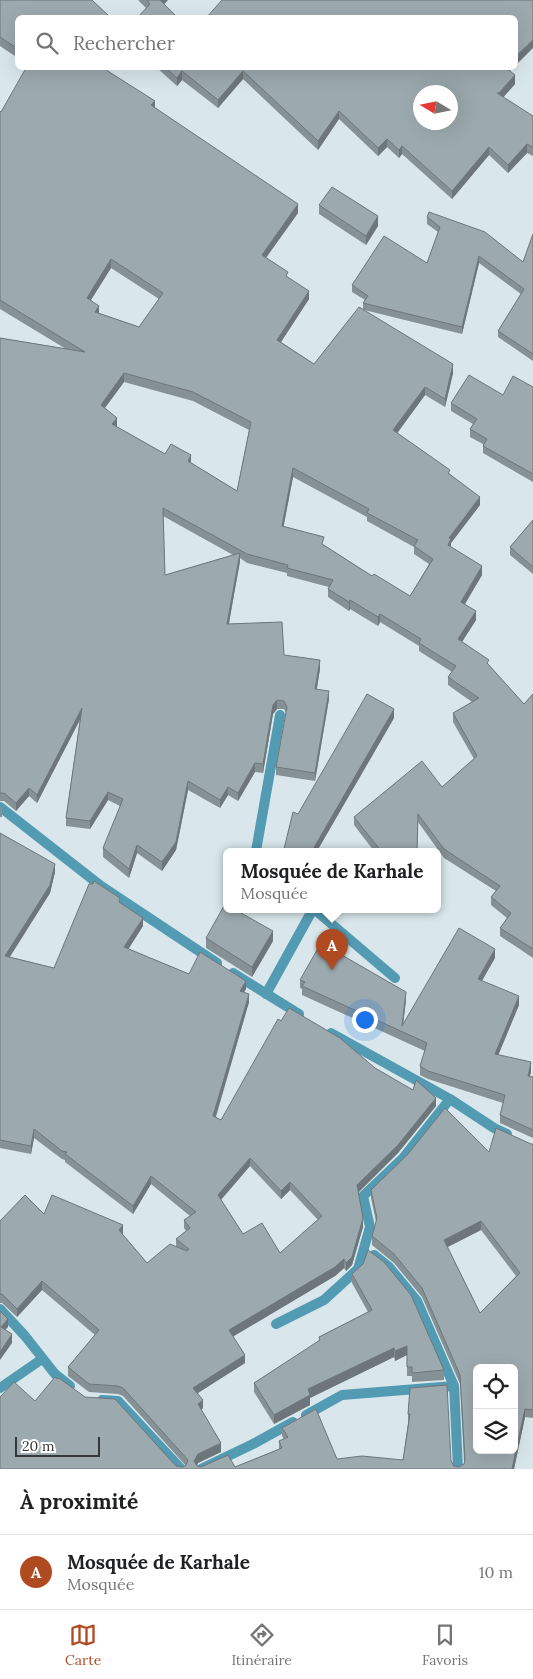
<!DOCTYPE html>
<html lang="fr">
<meta charset="utf-8">
<style>
body{margin:0;font-family:Lora,serif;background:#f6f6f6;color:#202124}
.controls{position:absolute;right:15px;bottom:15px;display:grid;overflow:hidden;border-radius:8px;box-shadow:0 5px 20px #0002}
.controls button{width:45px;height:45px;display:grid;place-items:center;padding:0;border:0;border-bottom:1px solid #e0e0e0;background:#fff;color:#202124;font:25px sans-serif}
.compass{position:absolute;left:413px;top:85px;width:45px;height:45px;border-radius:50%;background:#fff;box-shadow:0 5px 20px #0002;rotate:280deg}
.scale{position:absolute;left:15px;bottom:12px;width:85px;box-sizing:border-box;padding-left:5px;border:2px solid #33383a;border-top:0;font-size:14px;line-height:18px;white-space:nowrap;color:#33383a;-webkit-text-stroke:4px #fff;paint-order:stroke}
.you{position:absolute;left:364px;top:1019px;width:18px;height:18px;margin:-12px;border:4px solid #fff;border-radius:50%;background:#1a73e8;box-shadow:0 0 0 8px #1a73e833}
.badge{display:grid;place-items:center;width:32px;height:32px;border-radius:50%;background:#b04a21;color:#fff;font-size:16px;font-weight:700}
.pin{position:absolute;translate:-50% -41px;filter:drop-shadow(0 1px 2px #0008)}
.pin::after{content:'';position:absolute;top:26px;width:18px;height:15px;background:inherit;clip-path:polygon(0 0,100% 0,50% 100%)}
.popup{position:absolute;left:223px;top:848px;width:218px;height:65px;box-sizing:border-box;display:grid;place-content:center;border-radius:8px;background:#fff;filter:drop-shadow(0 1px 4px #0005);font-size:16px;white-space:nowrap;color:#757577}
.popup b{font-size:19px;color:#202124}
.popup::after{content:'';position:absolute;left:50%;top:100%;margin-left:-10px;border:10px solid transparent;border-top-color:#fff}
.list{margin:0;padding:0;list-style:none}
h2{display:flex;justify-content:space-between;align-items:center;height:65px;margin:0;padding:0 20px;font-size:21px}
h2 small{font-size:16px;font-weight:400;color:#757577}
.list li{display:grid;grid-template-columns:32px 1fr auto;gap:15px;align-items:center;box-sizing:border-box;height:75px;padding:0 20px;border-top:1px solid #e0e0e0}
.list b{display:block;font-size:19px;white-space:nowrap}
.list p{margin:0;font-size:16px;white-space:nowrap;color:#757577}
.list em{font-size:16px;font-style:normal;color:#757577}
.icon{flex:none;width:28px;height:28px;fill:none;stroke:currentColor;stroke-width:2;stroke-linecap:round;stroke-linejoin:round}
.map{position:relative;flex:none;width:533px;height:1469px;overflow:hidden}
.search{position:absolute;background:#fff;box-shadow:0 5px 20px #0002;left:15px;right:15px;top:15px;height:55px;display:flex;align-items:center;gap:12px;box-sizing:border-box;padding:0 18px;border-radius:8px;color:#757577;font-size:19px}
.sheet{height:140px;background:#fff}
nav{display:flex;justify-content:space-around;align-items:center;box-sizing:border-box;height:70px;border-top:1px solid #e0e0e0;background:#fff;font-size:14px;color:#757577}
nav a{display:grid;justify-items:center;gap:2px}
nav .on{color:#b04a21}
.map>svg:first-child{display:block}
.lines{fill:none;stroke-linecap:round;stroke-linejoin:round}
.street{stroke:#539bb2;stroke-width:10}
.wall{fill:#869196;fill-rule:evenodd}
.shaded-wall{fill:#6d767a}
.building{fill:#9ca9ae;stroke:#6d767a;fill-rule:evenodd}
</style>
<div class="map">
<svg width="533" height="1469" viewBox="0 0 533 1469">
<rect width="100%" height="100%" fill="#d9e7ec"/>
<g class="lines">
<path class="street" d="M0 807 101 886 217 963
M256 851 280 715
M314 909 395 978
M233 973 299 1014
M266 994 313 909
M331 1033 450 1099 494 1128 507 1134
M374 1255 389 1267 417 1301 454 1386 458 1469
M0 1309 25 1336 55 1374 70 1386
M276 1324 324 1300 358 1269 370 1227 363 1196 403 1158 450 1099
M0 1388 42 1359
M102 1400 118 1401 181 1469
M306 1415 342 1395 454 1386
M201 1469 253 1444 293 1422"/>
</g>
<path class="wall" d="M0 0 18 18V58L0 46Z
M138 0H168L146 8Z
M157 68H513L510 70 515 84 503 97 533 116V156L527 153 508 173 489 155 452 199 402 154 399 158 387 147 378 156 339 119 318 150 243 79 218 108 182 80 177 86Z
M155 108 298 213 266 258 288 277 309 299 281 342 314 364 363 309V303L365 300 352 292V285L427 263 438 232 427 224V217L523 262 533 234V361L498 337V331L521 294 479 263 462 334 364 310 453 373 445 407 425 395 397 433 450 474 480 505 451 543V547L482 575 464 604 476 620 462 642 489 665 524 704 533 694V958L500 936V928L507 918 491 905V897L496 891 444 858 418 822 417 851H374L354 825V817L442 787 474 759 453 722V713L472 702 448 685V677L452 672 419 651V646L380 622 378 626 350 609 349 611 328 597V589L329 587 287 576V573L247 563 240 558 229 624 284 655 320 669 317 689 329 699 315 781 276 775V767L286 713 284 709H277L273 714 263 773 255 772 238 801 228 795 220 808 188 790 176 850 162 871 137 853 129 878 103 857V848L120 806 108 800 90 829 66 826V818L80 719 37 803 29 796 16 811 4 801H0V338L66 349 0 309V111ZM111 268 159 299 139 327 99 313 91 300ZM124 382 193 401 249 430 237 491 191 463 165 454 117 427V426L105 408ZM293 477 367 517V521L414 547V554L429 564 410 596 372 576 324 545 283 527ZM163 516 233 555 165 575Z
M319 205 378 226 366 245 319 214Z
M533 387V482L483 453V444L470 437V429L473 424 451 411V403L503 395Z
M533 520V581V574L510 555V547Z
M394 718 317 851H284V849L298 814Z
M0 807 2 809V817H0Z
M0 833 55 872 50 893 10 957 54 968 120 903 143 926 128 949 189 974 246 989 244 992 249 1002 216 1117 221 1120 375 1068 436 1106 398 1153 358 1192 363 1227 352 1265 346 1271 344 1268 335 1276 233 1336 245 1363 198 1393 203 1408 201 1410 221 1452 198 1463 197 1466 201 1467H235L279 1449V1441L284 1439 282 1436V1428L337 1459 403 1460 408 1423V1414L410 1388 454 1466 459 1467 464 1464V1462L460 1384 422 1297 394 1263 372 1245V1236L376 1222 371 1198V1190L489 1152 533 1144V1418L525 1417 514 1469H0L35 1401 176 1466 183 1467 186 1466 123 1396 118 1394 89 1392 68 1376V1367L95 1335 42 1290 17 1317 2 1303H0V1221L44 1214 123 1233 122 1234 147 1263 176 1247V1239L186 1231 184 1228V1220L190 1216 151 1184 133 1214 65 1162V1160L62 1159 34 1138 31 1154 0 1148ZM250 1166 281 1199 290 1190 318 1220 280 1253 243 1234 221 1200ZM481 1230 516 1276 480 1313 447 1247Z
M206 938 273 941 252 977 206 948Z
M495 958 481 981 519 1005 498 1055 531 1071 530 1077H533V1138L500 1123V1115L503 1103 428 1079 420 1075V1066L425 1051 302 995V989L300 988V980L406 1000 403 1023Z
M352 1274 444 1370V1380L412 1382V1376H407V1355L395 1361 394 1357 310 1398V1405L274 1424 254 1392V1383L319 1342V1337L368 1312 352 1283Z"/>
<path class="shaded-wall" d="M161 0H168L160 9Z
M533 40V48L516 65V56Z
M505 68H513L505 75Z
M182 71V80L177 86V78Z
M243 71V79L218 108V100Z
M515 75V84L499 102V93Z
M155 101V110L151 105Z
M339 111V119L318 150V141Z
M387 139V147L378 156V148Z
M527 144V153L508 173V165Z
M402 146V154L399 158V150Z
M489 147V155L452 199V191Z
M298 204V213L262 263V255Z
M378 216V226L366 245V236Z
M479 256V263L462 334V327Z
M111 259V268L87 306V298Z
M309 291V299L277 348V340Z
M99 306V314L95 312Z
M453 364V373L445 407V399Z
M124 373V382L101 413V405Z
M425 387V395L393 439V430Z
M117 418V426L112 433V424Z
M191 455V464L188 461Z
M293 468V477L282 535V526Z
M480 497V505L451 543V548L448 545 449 538Z
M240 553V562L227 633V624Z
M482 566V575L461 611V602Z
M350 600V609L349 611V602Z
M476 611V620L458 648V639Z
M380 614V622L378 626V617Z
M320 660V669L315 697V689Z
M329 691V699L315 781V773Z
M277 700V709L273 714 263 773V764L273 705Z
M82 708V716L37 803V795Z
M394 709V718L317 851H312Z
M255 763V772L238 801V793Z
M188 781V790L176 850 162 871V862Z
M228 787V795L220 808V800Z
M29 788V796L16 811V803Z
M108 792V800L90 829V821Z
M137 845V853L129 878V869Z
M55 864V872L50 893 5 964V956Z
M143 918V926L124 956V947Z
M273 931V941L252 977V967Z
M495 949V958L478 988V979Z
M246 981V989L240 999V991Z
M406 992V1000L402 1034V1026Z
M249 994V1002L213 1125V1116Z
M519 996V1005L495 1063V1054Z
M531 1062V1071L528 1085V1076Z
M436 1098V1106L398 1153 357 1194V1185Z
M34 1129V1138L31 1154V1146Z
M250 1158V1166L218 1203V1195Z
M151 1176V1184L133 1214V1206Z
M290 1182V1190L281 1199V1191Z
M363 1218V1227L352 1265 346 1271V1263Z
M481 1221V1230L444 1249V1240Z
M123 1225V1233L119 1239V1230Z
M344 1259V1268L335 1276 229 1339V1330Z
M42 1281V1290L17 1317V1309Z
M8 1319V1327L1 1335V1327Z
M12 1334V1343L0 1360V1352Z
M407 1346V1355L395 1361V1351Z
M394 1348V1357L310 1398V1405L274 1424V1415L308 1389Z
M245 1355V1363L193 1396V1388Z
M203 1400V1408L198 1413V1404Z
M525 1409V1417L514 1469H512Z
M221 1443V1452L198 1463 194 1469V1461L198 1454Z"/>
<path class="building" d="M0 0H92L111 18H18V49L0 37Z
M147 0H161H160L178 18H137L150 4Z
M222 0H533V40L516 56V18H206Z
M26 68H103L155 101 151 105 298 204 262 255 288 272 286 276 309 291 277 340 314 364 359 307 453 364 445 399 425 387 393 430 450 470 448 473 480 497 449 538 451 539 448 545 482 566 461 602 476 611 458 639 489 660 487 663 524 704 533 694V949L500 928 511 913 491 897 500 886 444 849 418 814 417 851H381L354 817 422 761 442 787 477 756 453 713 479 698 448 677 456 666 419 643 421 639 380 614 378 617 350 600 349 602 328 589 333 580 287 568 288 565 247 554 163 508 165 575 240 553 227 624 282 622 284 655 320 660 315 689 329 691 315 773 276 767 287 707 284 701 277 700 273 705 263 764 255 763 238 793 228 787 220 800 188 781 176 842 162 862 137 845 129 869 103 848 123 799 108 792 90 821 66 818 82 708 37 795 29 788 16 803 4 793H0V338L85 352 0 300V111L1 112ZM111 259 163 293 139 327 95 312 99 306 87 298ZM124 373 193 392 251 422 237 491 188 461 191 455 171 444 165 454 112 424 117 418 101 405ZM293 468 369 509 367 513 418 540 414 546 433 559 410 596 374 574 372 576 322 544 324 537 282 526Z
M166 68H506L515 75 499 93H497L533 116V147L527 144 508 165 489 147 452 191 402 146 399 150 387 139 378 148 339 111 318 141 243 71 218 100 182 71 177 78ZM420 92H450V122H420Z
M332 187 378 216 366 236 319 205Z
M429 212 485 232 523 262 533 234V354L498 331 524 289 479 256 462 327 363 303 368 296 352 285 384 236 427 263 440 227 427 217Z
M469 375 503 395 513 376 533 387V474L483 446 487 439 470 429 477 419 451 403Z
M533 520V567L510 547Z
M367 694 394 709 312 851H294L284 849 293 812 298 814Z
M0 833 55 864 50 885 5 956 54 968 89 884H93L94 881 120 898 119 902 143 918 124 947 189 974 200 952 246 981 240 991 249 994 213 1116 221 1120 278 1019 281 1021 289 1008 340 1038 375 1068 413 1090 416 1080 436 1098 398 1145 357 1185 363 1218 352 1257 346 1263 344 1259 335 1267 229 1330 245 1355 193 1388 203 1400 198 1404 221 1443 198 1454 194 1461 197 1466 201 1467 228 1455 235 1467 282 1448 279 1441 288 1437 282 1428 316 1409 337 1459 362 1456 403 1460 410 1414H408L410 1388 447 1385 451 1461 454 1466 459 1467 464 1464 465 1460 460 1375 422 1288 394 1254 372 1236 377 1218 371 1190 408 1154 445 1108 489 1152 496 1128 531 1144H533V1410L525 1409 512 1469H0V1397L14 1382 35 1401 55 1377 58 1379 59 1378 85 1397 115 1399 176 1466 183 1467 186 1465 188 1460 123 1388 118 1386 89 1384 68 1367 99 1330 42 1281 17 1309 2 1294H0V1221L25 1195 44 1214 52 1195 123 1225 119 1230 147 1263 170 1244 187 1251 189 1249 176 1239 190 1228 184 1220 196 1212 151 1176 133 1206 65 1154 67 1152 62 1151 34 1129 31 1146 0 1140ZM250 1158 281 1191 290 1182 322 1216 280 1253 262 1223 243 1234 218 1195ZM481 1221 520 1273 480 1313 444 1240ZM477 1368H514V1450H477Z
M225 904 227 905V909H234L273 931 252 967 206 938Z
M459 928 495 949 478 979 519 996 495 1054 531 1062 528 1076 533 1077V1130L500 1115 505 1095 428 1071 420 1066 427 1043 302 986 305 982 300 980 321 943 406 992 402 1026Z
M368 1250 384 1262 411 1295 444 1370 412 1373V1367H407V1346L395 1351 394 1348 308 1389 310 1395 274 1415 254 1383 320 1340 319 1337 372 1310 352 1274 363 1264Z
M0 1311 8 1319 1 1327 12 1334 0 1352Z"/>
</svg>
<div class="controls">
<button><svg class="icon" aria-label="locate" viewBox="0 0 24 24"><circle cx="12" cy="12" r="6"/><path d="M12 2v4M12 18v4M2 12h4M18 12h4"/></svg></button>
<button><svg class="icon" aria-label="layers" viewBox="0 0 24 24"><path d="M12 4l9 5-9 5-9-5zM3 14l9 5 9-5"/></svg></button>
</div>
<svg class="compass" viewBox="-18 -18 36 36"><path d="M0-13l5 13h-10z" fill="#e53935"/><path d="M0 13l5-13h-10z" fill="#757577"/></svg>
<div class="scale">20 m</div>
<div class="you"></div>
<div class="pin badge" style="left:332px;top:970px">A</div>
<div class="popup"><b>Mosquée de Karhale</b>Mosquée</div>
<div class="search"><svg class="icon" aria-label="search" viewBox="0 0 24 24"><circle cx="10" cy="10" r="6"/><path d="M15 15l6 6"/></svg>Rechercher</div>
</div>
<section class="sheet">
<h2>À proximité<small></small></h2>
<ul class="list">
<li><span class="badge">A</span><div><b>Mosquée de Karhale</b><p>Mosquée</p></div><em>10 m</em></li>
</ul>
</section>
<nav>
<a class="on"><svg class="icon" aria-label="map" viewBox="0 0 24 24"><path d="M3 6l6-2 6 2 6-2v14l-6 2-6-2-6 2zM9 4v14M15 6v14"/></svg>Carte</a>
<a><svg class="icon" aria-label="directions" viewBox="0 0 24 24"><path d="M12 3l9 9-9 9-9-9zM9 14v-3h6M13 9l2 2-2 2"/></svg>Itinéraire</a>
<a><svg class="icon" aria-label="saved" viewBox="0 0 24 24"><path d="M7 4h10v16l-5-4-5 4z"/></svg>Favoris</a>
</nav>
